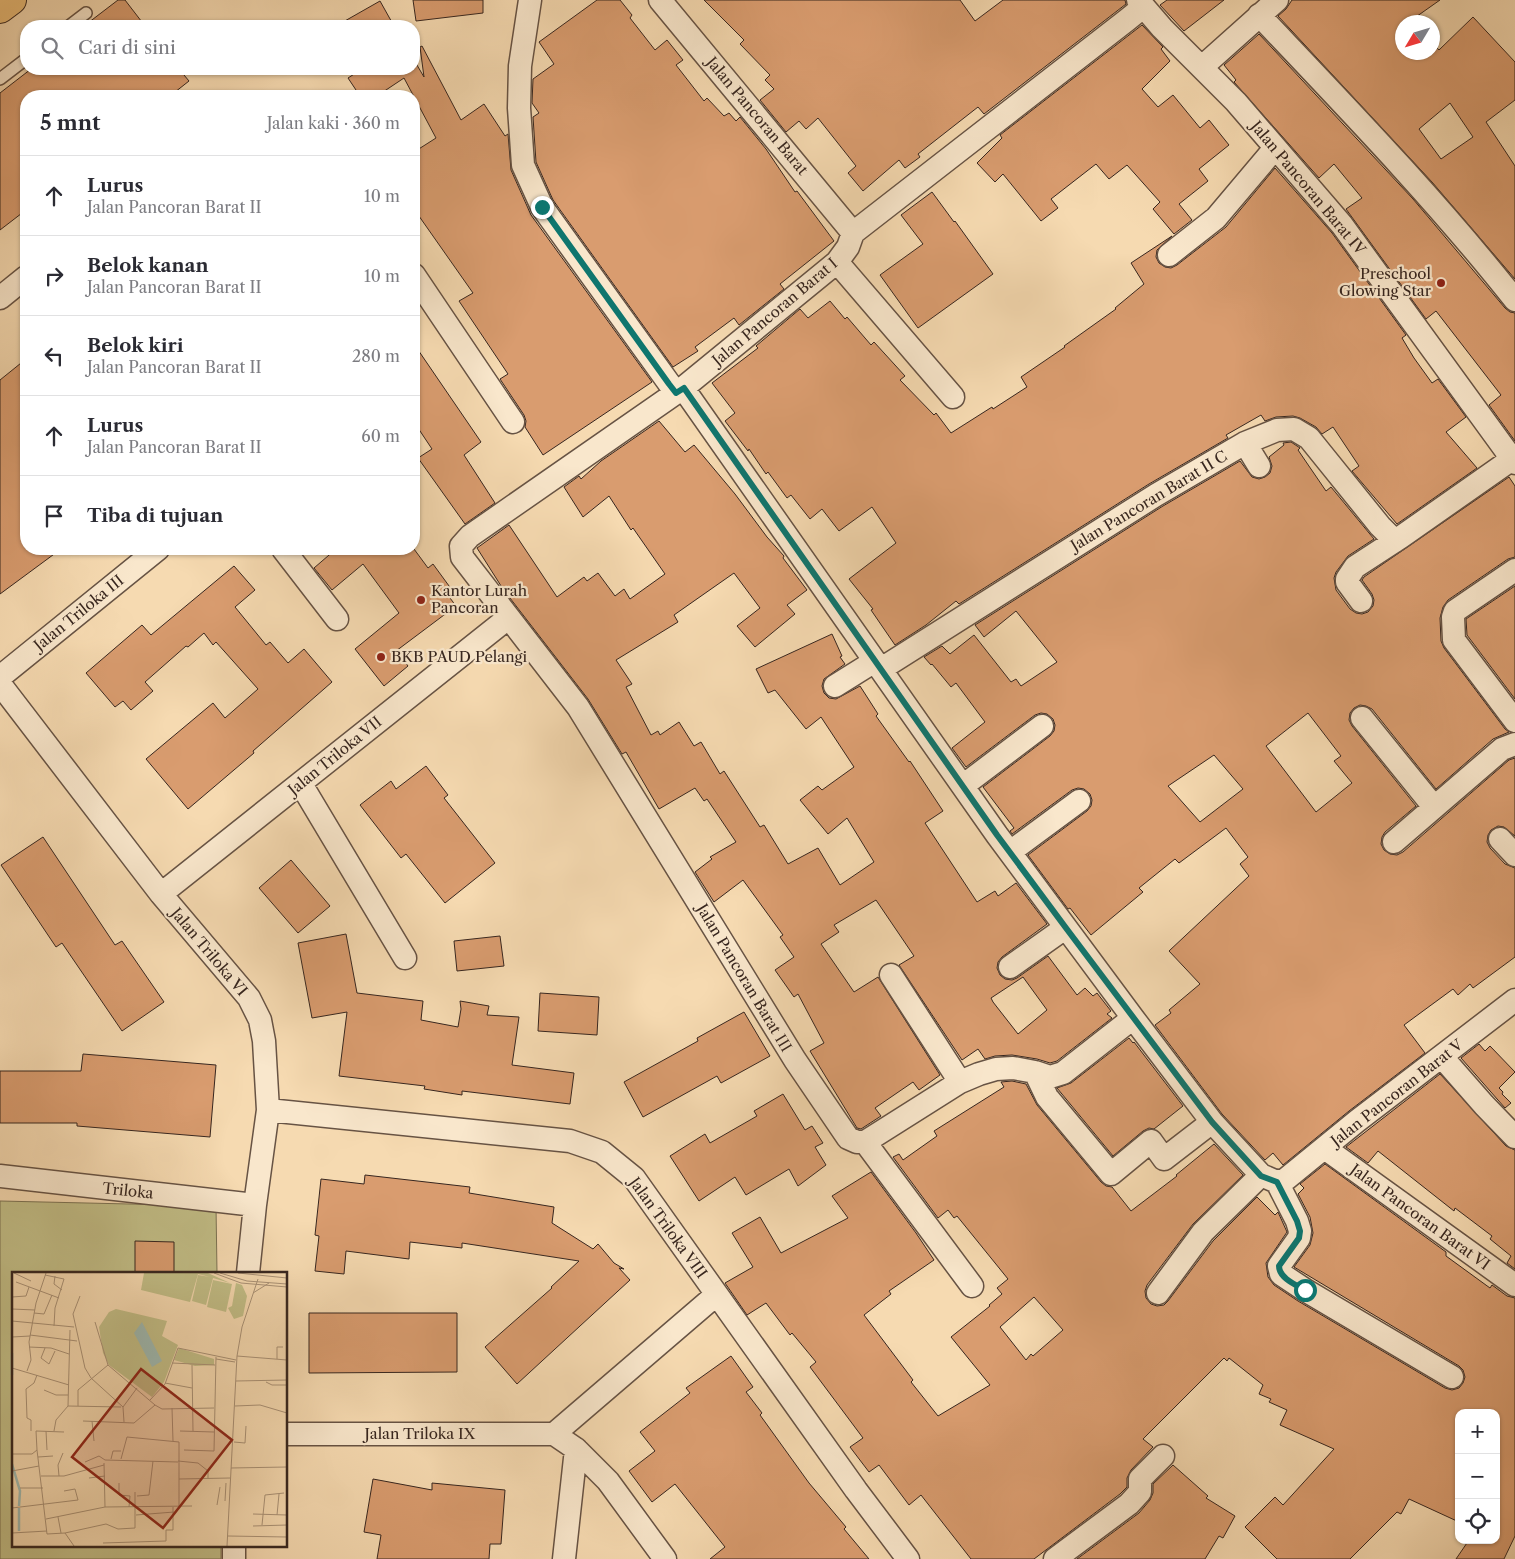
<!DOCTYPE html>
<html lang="id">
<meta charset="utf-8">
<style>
body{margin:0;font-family:"Libre Caslon Text",serif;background:#f2f2f3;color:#2b2b33}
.controls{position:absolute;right:15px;bottom:15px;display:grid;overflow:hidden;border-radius:10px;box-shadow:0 1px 4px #0004}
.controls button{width:45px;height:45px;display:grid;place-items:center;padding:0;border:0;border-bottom:1px solid #e1e1e2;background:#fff;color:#2b2b33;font:25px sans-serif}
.compass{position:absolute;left:1395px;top:15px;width:45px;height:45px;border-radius:50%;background:#fff;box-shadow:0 1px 4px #0004;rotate:232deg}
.stop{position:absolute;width:15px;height:15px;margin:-11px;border:4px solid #0f766e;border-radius:50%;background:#fff}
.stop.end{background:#0f766e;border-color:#fff;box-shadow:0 1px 5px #0008}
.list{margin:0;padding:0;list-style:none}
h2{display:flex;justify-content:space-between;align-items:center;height:65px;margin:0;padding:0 20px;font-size:21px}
h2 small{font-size:16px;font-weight:400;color:#7c7c81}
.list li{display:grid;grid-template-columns:32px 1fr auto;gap:15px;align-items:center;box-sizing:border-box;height:80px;padding:0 20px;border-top:1px solid #e1e1e2}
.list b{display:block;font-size:19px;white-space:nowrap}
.list p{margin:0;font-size:16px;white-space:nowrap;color:#7c7c81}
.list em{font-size:16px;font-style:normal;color:#7c7c81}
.icon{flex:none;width:28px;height:28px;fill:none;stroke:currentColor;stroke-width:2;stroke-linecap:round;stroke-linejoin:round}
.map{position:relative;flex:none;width:1515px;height:1559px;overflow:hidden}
.search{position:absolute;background:#fff;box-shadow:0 1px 4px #0004;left:20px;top:20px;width:400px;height:55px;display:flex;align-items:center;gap:12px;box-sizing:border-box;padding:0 18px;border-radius:20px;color:#7c7c81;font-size:19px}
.panel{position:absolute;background:#fff;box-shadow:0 1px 4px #0004;left:20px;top:90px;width:400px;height:465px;border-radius:20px}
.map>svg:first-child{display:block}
.green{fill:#c2be87;stroke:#7c7253}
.building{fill:#d99c6f;stroke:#37261f;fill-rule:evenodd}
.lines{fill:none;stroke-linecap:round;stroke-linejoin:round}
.service-casing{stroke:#675344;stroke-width:14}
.minor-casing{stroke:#675344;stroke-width:25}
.primary-casing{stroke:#37261f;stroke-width:30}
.service{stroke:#f9e7cc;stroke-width:11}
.minor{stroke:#f9e7cc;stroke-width:22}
.primary{stroke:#ebbd78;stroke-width:28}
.route{stroke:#0f766e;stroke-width:6}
.poi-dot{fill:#8f2418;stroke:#f9e7cc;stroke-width:2}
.labels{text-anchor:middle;stroke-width:4.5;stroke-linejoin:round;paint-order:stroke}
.street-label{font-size:15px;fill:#37261f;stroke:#f9e7cc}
.poi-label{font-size:15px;fill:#37261f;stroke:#f9e7cc;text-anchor:start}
.inset-river{fill:none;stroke:#9ebab2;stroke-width:2.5}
.inset-road{fill:none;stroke:#aa9277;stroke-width:1}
.view{fill:#8f2418;fill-opacity:0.15;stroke:#8f2418;stroke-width:2.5}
.inset-edge{fill:none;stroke:#37261f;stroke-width:2.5}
</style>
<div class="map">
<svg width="1515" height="1559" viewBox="0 0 1515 1559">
<rect width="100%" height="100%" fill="#f6dab1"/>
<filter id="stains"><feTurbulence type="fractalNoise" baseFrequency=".004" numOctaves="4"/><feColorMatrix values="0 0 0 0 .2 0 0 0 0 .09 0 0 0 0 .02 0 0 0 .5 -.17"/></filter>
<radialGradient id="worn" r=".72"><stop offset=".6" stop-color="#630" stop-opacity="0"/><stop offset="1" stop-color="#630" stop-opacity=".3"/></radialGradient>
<path class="green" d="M0 1201 216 1206 217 1273H14V1545H221V1559H0Z"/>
<path class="building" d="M118 0H125L145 26H84Z
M413 0H483V13L416 21Z
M597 0H620L632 15 630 18 655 50 667 40 683 60 676 65 704 101 707 98 724 116 729 113 736 121 740 117 766 149 795 192 797 191 834 241 780 284 784 289 739 325 734 318 695 347 698 351 673 367 553 200 536 162 533 117 539 113 532 103 533 79 554 64 539 42Z
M704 0H960L975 21 1003 0H1125L1126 4 984 114 978 107 918 154 920 157 905 168 899 160 863 191 848 173 856 166 818 118 806 129 799 121 786 132 760 100 774 89 765 80 770 75 740 44 744 40Z
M1167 0H1224L1184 31 1160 5Z
M1292 0H1440L1413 19 1416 22H1402V52H1432V43L1439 50 1473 17 1515 62V100L1486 122 1515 166V279L1432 182 1278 16 1286 9ZM1450 103 1473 137 1441 159 1419 129Z
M380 1 394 26H336Z
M1142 25 1163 47 1161 49 1170 61 1142 89 1158 107 1173 95 1200 128 1209 120 1229 145 1199 169 1208 181 1179 204 1192 220 1174 234 1153 209 1160 202 1127 165 1109 179 1096 164 1051 199 1058 208 1041 221 1003 174 995 182 977 163 1002 138 1000 135Z
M1259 34 1413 199 1505 308 1510 312 1515 313V441L1489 405 1501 395 1436 311 1426 319 1346 209 1362 198 1334 164 1319 178 1234 82 1236 80 1224 65Z
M422 46 461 120 484 104 505 136 508 134 511 170 531 215 652 382 543 455 525 427 526 421 524 415 500 379 508 374 459 301 473 293 414 209V152L436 138 404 78 377 96H360L348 78 362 69H414V60L424 77 420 47Z
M31 69H179L189 81 170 96H26V210L0 230V93Z
M1275 168 1332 233 1406 335 1402 338 1414 358 1432 383 1438 379 1466 417 1446 432 1477 468 1397 524 1352 471 1359 466 1333 427 1322 434 1316 427 1300 418 1293 416 1276 417 1265 421 1261 415 1226 435 1228 438 1149 484 959 604 956 601 926 625 895 645 871 610 873 609 849 579 896 543 872 507 839 531 822 509 810 519 791 495 787 498 768 472 766 474 749 449 748 451 725 421 735 413 712 383 758 348 756 346 800 309 808 318 830 301 845 319 847 317 871 345 874 342 905 376 900 380 934 415 936 413 951 433 992 407 993 409 1027 387 1021 377 1065 347 1064 346 1116 309 1115 308 1144 284 1131 263 1172 236 1157 250 1156 257 1159 263 1165 267 1171 268 1177 265 1226 227Z
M932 192 954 222 955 221 993 274 918 328 880 275 923 244 901 215Z
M414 344 481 442 464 455 495 503 465 524 418 458 432 449 414 422Z
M26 359V549H61L0 594V380Z
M659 421 685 452 694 445 735 494 767 537 784 556 783 558 807 590 787 605 795 614 755 647 737 626 760 608 734 573 674 615 678 622 616 660 632 684 626 687 651 735 658 731 660 735 679 722 694 746 701 742 720 774 724 771 760 827 764 825 788 864 818 848 840 885 874 862 847 818 828 834 800 800 818 786 822 790 854 767 821 717 806 729 775 690 768 693 756 669 832 634 842 656 840 657 845 664 824 679 822 686 824 693 829 698 836 699 860 686 878 714 876 716 909 762 910 761 943 811 925 823 977 902 995 891 998 896 1016 883 1047 924 1002 957 998 962 997 968 1000 975 1005 979 1012 980 1017 978 1048 956 1077 995 1085 988 1093 996 1097 993 1111 1011 1107 1014 1112 1018 1057 1061 1050 1063 1037 1059 1012 1055 995 1056 985 1059 978 1049 962 1060 899 965 914 956 876 900 834 925 839 932 821 944 854 992 878 977 940 1075 919 1090 913 1082 875 1108 881 1116 861 1129 857 1128 810 1051 824 1043 798 994 794 997 775 970 794 957 780 937 783 935 743 880 714 902 695 872 712 859 710 857 736 842 707 799 704 801 695 788 659 809 626 752 622 754 588 699 503 589 477 548 509 525 557 597 584 577 587 581 598 573 615 596 624 589 630 599 665 574 633 528 631 530 609 496 583 517 564 487 579 476 581 479 601 461ZM1023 977 1047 1010 1018 1034 993 1002 991 998Z
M1291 442 1300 448 1298 450 1326 491 1331 487 1374 539 1348 556 1336 572 1334 578 1336 590 1350 609 1356 613 1362 614 1368 612 1373 606 1374 600 1372 594 1362 580 1364 577 1509 477 1515 486V557L1508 559 1448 600 1443 607 1440 618 1441 641 1444 648 1505 729 1509 732 1493 739 1436 789 1372 709 1366 706 1360 705 1354 708 1350 713 1349 720 1352 726 1416 806 1385 832 1382 837 1381 844 1384 850 1390 854 1397 855 1403 852 1509 760 1515 758V836L1504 827 1498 826 1491 830 1488 835 1487 842 1490 848 1505 864 1515 868V957L1473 988 1470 984 1458 995 1453 989 1404 1025 1425 1053 1349 1111 1283 1165 1273 1153 1265 1160 1222 1114 1155 1025 1171 1013 1169 1010 1200 984 1169 951 1249 876 1240 864 1248 857 1226 828 1179 863 1175 859 1139 888 1143 892 1091 935 1070 908 1068 909 1028 855 1087 811 1091 806 1092 800 1090 794 1084 789 1078 788 1072 790 1012 834 1010 831 1014 828 983 787 1050 736 1054 731 1055 725 1053 719 1047 714 1041 713 1035 715 966 767 952 748 985 722 956 683 951 687 932 664 931 665 924 657 942 646 950 654 974 635 1011 682 1016 679 1021 686 1057 662 1016 611 984 637 975 625 1163 506 1240 461 1252 477 1259 479 1265 477 1270 473 1272 466 1269 457 1284 445 1283 443ZM1308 713 1341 756 1334 761 1352 783 1316 812 1266 746ZM1214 755 1243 789 1200 822 1168 786Z
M336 549H414L428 568 433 564 452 590 447 594 456 606 396 651 408 666 384 686 355 649 399 613 363 564 332 590 314 568Z
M234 566 255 590 235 607 266 645 270 642 288 663 304 649 332 682 253 751 254 753 188 809 146 759 213 703 225 718 258 689 216 642 213 645 204 633 188 647 186 646 145 682 153 691 131 710 123 701 115 707 86 673 142 625 151 635Z
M1515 586V699L1467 635 1466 619Z
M426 766 448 795 444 798 495 863 445 903 406 854 401 858 360 805 391 781 396 789Z
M43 837 115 945 122 941 164 1002 122 1031 62 943 56 947 1 865Z
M291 860 330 906 298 933 259 888Z
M346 934 357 993 423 1001 421 1020 458 1027 461 1009 460 1001 489 1006 487 1015 519 1017 512 1065 574 1073 570 1104 462 1091V1095L424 1089 425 1086 339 1076 347 1012 312 1018 298 943Z
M500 936 504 966 457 971 454 941Z
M540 993 599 997 597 1035 538 1031Z
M744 1012 770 1056 721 1083 717 1076 643 1117 624 1082 698 1041 697 1038Z
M1129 1038 1133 1043 1134 1042 1183 1106 1154 1129 1149 1128 1143 1131 1113 1156 1057 1088 1071 1083Z
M1479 1044 1485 1051 1490 1046 1515 1072 1499 1088 1503 1092 1502 1094 1511 1103 1505 1108 1461 1058Z
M83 1054 216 1065 210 1137 77 1126V1123H0V1071H81Z
M1440 1074 1506 1146 1515 1150V1269L1507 1263 1511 1256 1490 1239 1492 1236 1455 1208 1454 1211 1378 1151 1368 1163 1346 1147Z
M1012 1081 1026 1084 1037 1105 1101 1182 1106 1186 1112 1187 1131 1211 1177 1176 1176 1175 1214 1144 1243 1175 1193 1224 1147 1285 1145 1291 1146 1298 1151 1304 1157 1306 1164 1305 1168 1301 1213 1241 1257 1197 1275 1215 1278 1212 1287 1232 1266 1263 1268 1277 1274 1285 1298 1301 1445 1388 1452 1390 1459 1388 1463 1383 1465 1377 1463 1370 1459 1366 1294 1267 1310 1245 1313 1233 1310 1217 1298 1194 1304 1188 1300 1184 1325 1164 1446 1252V1256L1490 1288 1492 1285 1507 1296 1515 1298V1536L1504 1559H1456L1469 1540H1496V1413H1459V1522L1409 1499 1401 1514 1397 1512 1350 1559H1277L1245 1527 1275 1497 1283 1505 1334 1449 1280 1425 1287 1410 1269 1402 1271 1399 1259 1394 1263 1385 1229 1358 1227 1361 1224 1358 1143 1439 1153 1447 1131 1470 1127 1478V1487L1120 1494 1034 1559H971L921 1495 909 1505 879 1465 869 1472 850 1447 863 1438 810 1367 816 1362 792 1333 790 1335 766 1303 747 1315 725 1283 753 1267 732 1233 760 1217 781 1253 848 1218 832 1196 871 1172 916 1233 934 1260 889 1291 891 1294 864 1315 913 1380 911 1382 938 1416 990 1385 951 1337 990 1306 989 1305 1002 1294 997 1288 1008 1279 957 1216 954 1218 948 1210 938 1218 893 1157 899 1154 903 1160 937 1136 934 1131 1004 1087 1001 1082ZM1034 1297 1063 1330 1033 1356 1031 1354 1026 1360 1000 1327Z
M783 1094 805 1130 812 1126 823 1143 815 1147 826 1165 798 1186 789 1169 746 1195 735 1177 699 1201 670 1156 705 1134 710 1143 757 1116 754 1111Z
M365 1175 470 1187 469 1193 554 1207 552 1223 593 1249 598 1244 614 1263 624 1269 619 1268 630 1280 517 1384 485 1347 552 1288 551 1287 579 1261 462 1243V1248L410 1242 409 1259 346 1251 344 1274 315 1271 319 1236 315 1235 321 1179 364 1184Z
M135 1241 174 1242V1273H135Z
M309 1313H457V1372L309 1373Z
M731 1356 753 1387 746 1392 762 1413 760 1415 809 1483 846 1527 844 1529 869 1559H710L725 1547 675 1484 652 1502 629 1471 655 1451 640 1432 690 1393 686 1388Z
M1173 1465 1208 1496 1206 1498 1235 1516 1223 1538 1219 1536 1205 1559H1077L1139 1513 1150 1500 1153 1493V1484Z
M373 1479 432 1490V1483L505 1490 501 1544H490L489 1559H377L381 1535 364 1532Z"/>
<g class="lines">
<g class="service-casing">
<path id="service" d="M69 26 86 13
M0 79 26 59"/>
</g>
<g class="minor-casing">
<path id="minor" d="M530 0 520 66 519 108 523 165 542 207 676 393
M660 0 853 233
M1138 0 1162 28 1236 102 1342 225 1515 463
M1259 15C1347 108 1436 200 1515 300
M1202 67 1277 0
M1169 255 1216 218 1275 148
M837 262 953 397
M414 275 513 422
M0 298 26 277
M683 388 997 835 1133 1018 1212 1122 1261 1175 1277 1182 1297 1221 1300 1231 1299 1238 1279 1266 1281 1274 1305 1290 1452 1377
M1245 443 1259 466
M283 549 337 619
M1515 570 1455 611 1453 617 1454 640 1515 721
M1361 601 1347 582V579L1355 567 1401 537 1515 457
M881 669 1156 495 1245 443 1277 430 1294 429 1309 438 1380 526 1395 541
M0 677 158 549
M0 684 161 894 249 998 260 1020 264 1041 268 1110 255 1205 248 1273
M835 686 875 661
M1362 718 1434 807
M301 784 405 958
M964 785 1042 726
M1500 839 1515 855
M1394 842 1502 749 1515 744
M1010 852 1079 801
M161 894 508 618
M1010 967 1065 928
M891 975 960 1082
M1133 1018 1063 1073 1050 1077 1035 1072 1013 1068 996 1069 979 1074 960 1082 865 1142H857L848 1138 795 1060 578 707 462 557 461 546 470 536 683 388 837 262 848 247 853 233 1127 20 1143 7
M1442 1057 1484 1105 1515 1137
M1035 1072 1047 1097 1111 1174 1151 1141 1164 1159 1212 1122
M268 1110 570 1141 602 1152 634 1178 856 1490 908 1559
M865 1142 972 1286
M1326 1149 1515 1285
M0 1176 255 1205
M1277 1182 1286 1179 1357 1121 1515 1000
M1158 1293 1203 1232 1261 1175
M286 1434H554
M576 1449 608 1481 665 1559
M234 1545V1559
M564 1559 576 1449 554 1434 716 1295
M1055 1559 1129 1504 1140 1492V1479L1163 1456"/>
</g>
<g class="primary-casing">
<path id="primary" d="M0 9 12 0"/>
</g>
<use href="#service" class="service"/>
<use href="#minor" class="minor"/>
<use href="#primary" class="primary"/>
</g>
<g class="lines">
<path class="route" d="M542 207 669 384 676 393 684 388 997 835 1066 928 1212 1122 1261 1176 1277 1182 1297 1221 1300 1231 1299 1238 1279 1266C1279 1278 1296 1285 1305 1290"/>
</g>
<g class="poi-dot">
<circle cx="1441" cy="283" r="5"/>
<circle cx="421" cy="600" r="5"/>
<circle cx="381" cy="657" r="5"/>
</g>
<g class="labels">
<g class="street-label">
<text transform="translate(757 116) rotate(50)" y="5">Jalan Pancoran Barat</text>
<text transform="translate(1308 188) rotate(50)" y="5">Jalan Pancoran Barat IV</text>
<text transform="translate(775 312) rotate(-40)" y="5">Jalan Pancoran Barat I</text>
<text transform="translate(1149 501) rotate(-31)" y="5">Jalan Pancoran Barat II C</text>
<text transform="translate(79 613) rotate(-39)" y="5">Jalan Triloka III</text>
<text transform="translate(335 756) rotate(-39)" y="5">Jalan Triloka VII</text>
<text transform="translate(209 952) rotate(50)" y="5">Jalan Triloka VI</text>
<text transform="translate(744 978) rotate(59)" y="5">Jalan Pancoran Barat III</text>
<text transform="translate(1397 1093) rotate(-38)" y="5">Jalan Pancoran Barat V</text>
<text transform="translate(128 1191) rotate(6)" y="5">Triloka</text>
<text transform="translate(1420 1217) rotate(36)" y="5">Jalan Pancoran Barat VI</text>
<text transform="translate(668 1228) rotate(54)" y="5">Jalan Triloka VIII</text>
<text x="420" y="1439">Jalan Triloka IX</text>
</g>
<g class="poi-label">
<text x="1431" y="279" text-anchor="end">Preschool<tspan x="1431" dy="17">Glowing Star</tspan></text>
<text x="431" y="596">Kantor Lurah<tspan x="431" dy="17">Pancoran</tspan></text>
<text x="391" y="662">BKB PAUD Pelangi</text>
</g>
</g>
<g transform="translate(12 1272)">
<rect width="275" height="275" fill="#f6dab1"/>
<path d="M132 1H196L218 11 201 6 194 33 180 29 186 3 198 5 186 2 178 30 129 18ZM201 8 220 12 214 40 195 35ZM224 11 230 13 235 24 231 44 222 47 216 36 220 34ZM104 37 155 49 150 64 166 73 152 110 140 125 97 93 91 81 87 55 97 40ZM167 76 202 87V93L183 94 162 88Z" fill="#c2be87"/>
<path d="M130 50 150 89 140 95 122 61Z" fill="#9ebab2"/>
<path class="inset-river" d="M0 81V103M0 192 8 219 7 234M7 259V236"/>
<path class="inset-road" d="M2 1 19 9M202 1 229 11 275 15M208 1 235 9 275 12M226 1 275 6M33 3 52 7 43 36 42 54M43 4 42 12 50 18M4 10 47 26M241 21 257 11M68 24 61 42 73 96 79 106 111 135 112 150M0 25 14 24 17 15M0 37 23 38M22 41 32 42 40 23M0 49 62 55M83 50 96 93 143 133 150 137 202 136M18 63 65 69M0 65 18 64M17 75 39 76 57 82M33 76 29 86 37 92 43 79M225 84 275 88M204 87 223 90M265 87V75H271M160 91 203 93M180 93 181 159M0 96 57 113M15 99 19 88 17 70 24 31 34 1M224 109 275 108M254 110 260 113H275M153 111 180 116M32 118 44 123H56M138 128 153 112 166 76 224 88M56 134 58 58M56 134 109 135M66 134V118L96 93M223 134 248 133 275 141M111 135 125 116M160 136 161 169M71 149 122 151 143 133M80 149 82 169M19 159V148L15 146 14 117 22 111 25 103M34 159 35 178M42 159 44 148 56 134M168 159 202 160M52 160 24 159 25 178 35 262 53 261 62 274M222 170 233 171 234 154M172 178 202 179 204 85M0 182H20L25 178M26 185 41 184M99 187 101 179H109M109 187 115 165 167 170V234M166 189 186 191 196 199V206M73 190 87 184 93 188 166 190M92 191 93 235M219 196 275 195M0 199 27 194M29 204H52L92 193M47 204 46 193 51 181M77 206 93 204M167 207 218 206M107 211V223L118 224 117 235M8 216H31M125 224 137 223 141 189M213 229 214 211M205 233 208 215M0 236 66 228 63 217 52 219M241 242 275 243M124 243 162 240M265 243 267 222M46 245 49 261M34 247 93 235 180 234M250 253 253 223 272 221M241 254 275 253M0 261 35 259M53 261 94 252 106 257 123 256V220M216 264 275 265M91 271 154 269V258H161V235M215 274 225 84 230 55 246 7"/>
<path class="view" d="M129 97 220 168 151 256 60 185Z"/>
<rect width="275" height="275" class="inset-edge"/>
</g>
<rect width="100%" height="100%" filter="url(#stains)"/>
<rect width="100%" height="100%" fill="url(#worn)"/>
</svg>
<div class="controls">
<button>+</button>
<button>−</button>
<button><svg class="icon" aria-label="locate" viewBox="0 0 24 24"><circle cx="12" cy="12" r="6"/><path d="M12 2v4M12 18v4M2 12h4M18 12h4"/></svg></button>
</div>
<svg class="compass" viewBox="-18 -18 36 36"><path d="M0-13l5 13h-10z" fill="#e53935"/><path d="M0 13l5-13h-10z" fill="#7c7c81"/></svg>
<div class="stop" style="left:1305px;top:1290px"></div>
<div class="stop end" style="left:542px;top:207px"></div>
<div class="search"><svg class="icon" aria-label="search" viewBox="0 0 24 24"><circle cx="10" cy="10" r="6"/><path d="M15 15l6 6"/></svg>Cari di sini</div>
<section class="panel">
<h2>5 mnt<small>Jalan kaki · 360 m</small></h2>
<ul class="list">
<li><svg class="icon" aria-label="ahead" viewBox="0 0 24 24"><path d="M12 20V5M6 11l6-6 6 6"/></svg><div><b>Lurus</b><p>Jalan Pancoran Barat II</p></div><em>10 m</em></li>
<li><svg class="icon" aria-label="right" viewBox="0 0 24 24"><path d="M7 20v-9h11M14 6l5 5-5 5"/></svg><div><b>Belok kanan</b><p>Jalan Pancoran Barat II</p></div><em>10 m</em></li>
<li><svg class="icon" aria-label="left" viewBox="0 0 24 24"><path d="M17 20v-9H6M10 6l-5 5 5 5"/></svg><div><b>Belok kiri</b><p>Jalan Pancoran Barat II</p></div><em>280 m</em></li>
<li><svg class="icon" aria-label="ahead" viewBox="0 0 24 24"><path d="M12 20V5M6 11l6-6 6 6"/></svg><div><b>Lurus</b><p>Jalan Pancoran Barat II</p></div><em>60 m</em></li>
<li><svg class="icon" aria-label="arrive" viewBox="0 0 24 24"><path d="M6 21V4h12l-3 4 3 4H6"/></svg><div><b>Tiba di tujuan</b></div></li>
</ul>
</section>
</div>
